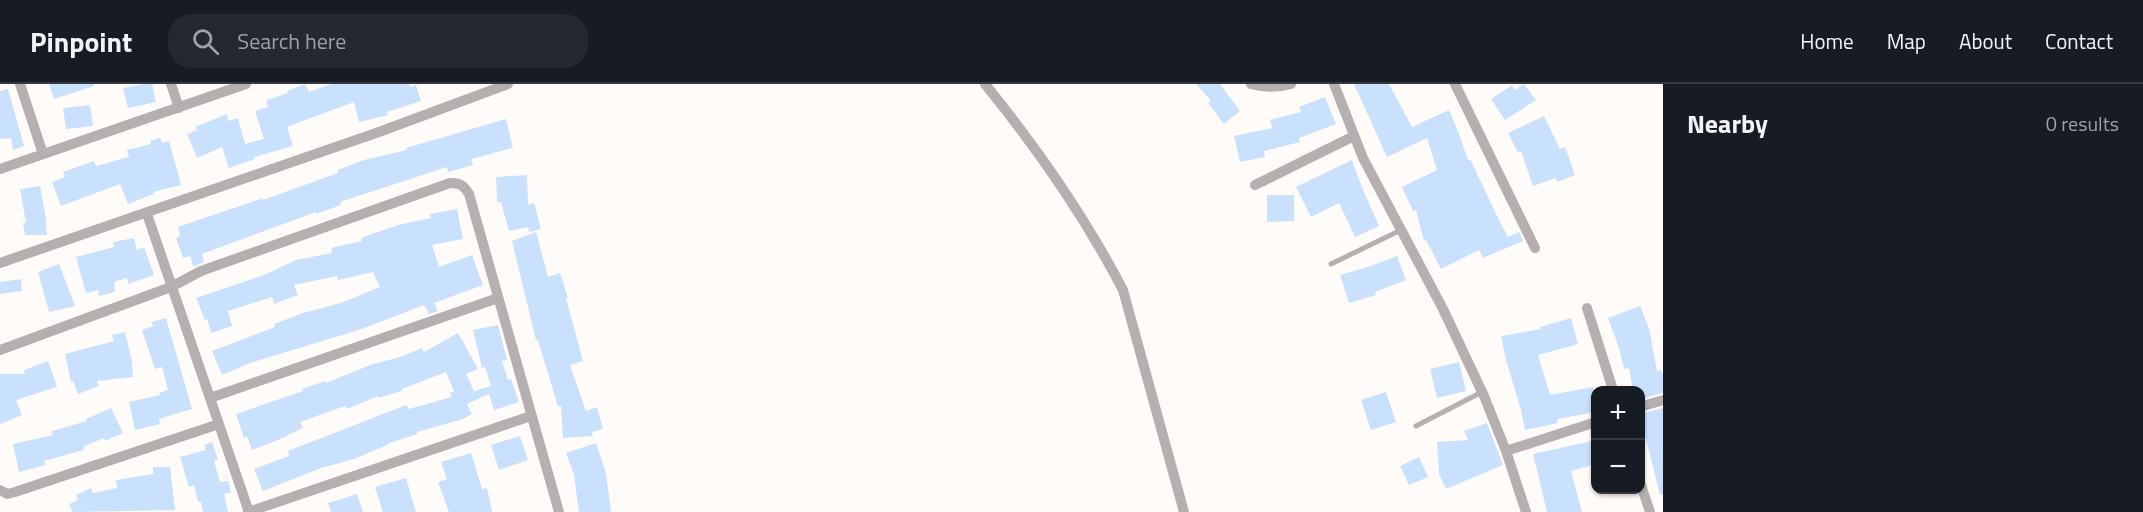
<!DOCTYPE html>
<meta charset="utf-8">
<style>
body{margin:0;font-family:"Titillium Web",sans-serif;background:#242831;color:#f1f3f6}
.controls{position:absolute;right:18px;bottom:18px;display:grid;overflow:hidden;border-radius:12px;box-shadow:0 2px 4px #0004}
.controls button{width:54px;height:54px;display:grid;place-items:center;padding:0;border:0;border-bottom:2px solid #363941;background:#171b24;color:#f1f3f6;font:30px sans-serif}
.list{margin:0;padding:0;list-style:none}
h2{display:flex;justify-content:space-between;align-items:center;height:78px;margin:0;padding:0 24px;font-size:26px}
h2 small{font-size:20px;font-weight:400;color:#9ea1a6}
.icon{flex:none;width:33px;height:33px;fill:none;stroke:currentColor;stroke-width:2;stroke-linecap:round;stroke-linejoin:round}
.map{position:relative;flex:none;width:1663px;height:428px;overflow:hidden}
header{display:flex;align-items:center;gap:36px;box-sizing:border-box;height:84px;padding:0 30px;background:#171b24;border-bottom:2px solid #363941}
header strong{font-size:28px}
nav{display:flex;gap:33px;margin-inline-start:auto;font-size:21px}
.search{width:420px;height:54px;background:#242831;display:flex;align-items:center;gap:15px;box-sizing:border-box;padding:0 21px;border-radius:24px;color:#9ea1a6;font-size:22px}
main{display:flex}
aside{flex:1;background:#171b24}
.map>svg:first-child{display:block}
.building{fill:#c9e1fc}
.lines{fill:none;stroke-linecap:round;stroke-linejoin:round}
.lane{stroke:#b5b0af;stroke-width:5}
.street{stroke:#b5b0af;stroke-width:10}
</style>
<header>
<strong>Pinpoint</strong>
<div class="search"><svg class="icon" aria-label="search" viewBox="0 0 24 24"><circle cx="10" cy="10" r="6"/><path d="M15 15l6 6"/></svg>Search here</div>
<nav><a>Home</a><a>Map</a><a>About</a><a>Contact</a></nav>
</header>
<main>
<div class="map">
<svg width="1663" height="428" viewBox="0 0 1663 428">
<rect width="100%" height="100%" fill="#fffbf9"/>
<path class="building" d="M49 0H94V2L54 15Z
M144 0H152L156 18 128 24 123 4Z
M305 0 309 8 331 0H409L410 3 416 1 421 17 387 28 388 31 359 38 354 18 287 43 293 62 254 73 255 75 229 84 222 63 197 74 187 50 197 46 195 43 227 30 228 37 238 34 245 60 264 55 255 27 268 23 266 16 288 9 287 7Z
M1196 0H1220L1240 27 1224 40 1208 19 1211 17Z
M1354 0H1389L1412 43 1449 26 1459 50 1468 76 1470 75 1500 138 1508 153 1519 148 1523 157 1483 174 1479 166 1441 185 1426 156 1424 157 1416 126 1413 127 1402 103 1437 86 1427 54 1387 73Z
M1524 0 1536 16 1505 36 1491 15 1512 1 1515 6Z
M8 5 24 62 13 66 11 54 0 55V7Z
M1325 13 1336 40 1299 54 1300 58 1264 67 1265 73 1240 78 1234 52 1272 44 1270 36 1301 28 1299 23Z
M90 21 93 42 66 45 63 24Z
M1544 32 1560 65 1565 63 1575 91 1557 98 1556 94 1533 102 1521 67 1518 69 1508 49Z
M506 35 513 64 471 75 473 81 448 88 447 83 340 118 341 121 316 130V128L202 170 204 178 195 182H193L190 172 183 174 176 154 180 152 178 143 263 114V116L338 89V86L364 76 407 66 406 64Z
M160 54 162 59 169 57 181 101 153 108 154 110 128 120 120 100 61 122 52 98 65 93 63 88 94 77 96 82 129 73 127 66 151 60 150 57Z
M1352 76 1363 106 1379 142 1355 153 1339 119 1311 133 1296 103Z
M527 91 528 121 534 119 541 145 529 148 528 143 509 147 501 118H497L496 93Z
M40 102 46 135 47 151H25L23 139H26L20 105Z
M1267 111H1294V137L1267 138Z
M457 125 463 155 432 161 439 183 472 171 483 201 434 219 438 227 429 230 424 221 359 246 250 279 222 291 212 267 275 243 274 240 303 229 341 219 380 203 373 188 338 196 337 192 294 201 298 211 274 220 272 213 228 227 232 242 211 249 207 235 205 236 196 214 264 191 296 176 332 169 331 164 362 157 361 154 398 141 431 134 430 130Z
M536 148 548 193 560 189 568 214H566L583 277 570 281 586 327 597 323 603 345 592 348 593 352 563 354 561 322 558 323 538 256H536L512 157Z
M134 154 137 166 144 163 154 191 128 200 127 194 114 198 115 208 99 212 98 206 86 209 76 173 114 163 113 158Z
M1397 172 1406 196 1375 208 1376 211 1349 219 1340 191 1368 183Z
M59 180 75 222 49 228 38 188Z
M21 195 22 207 0 210V198Z
M1640 222 1649 244 1657 287 1661 286 1663 291V309L1641 315V306H1633L1629 284 1624 285 1619 264 1608 234Z
M166 234 192 325 159 335 160 340 135 346 129 318 160 311 159 309 168 306 162 283 155 285 142 246 153 242 152 238Z
M1571 234 1578 260 1538 271 1550 311 1593 303 1596 328 1557 335 1558 339 1525 346 1521 326 1506 276 1501 252 1541 245 1540 243Z
M498 241 507 276 502 277 508 296 511 295 519 318 494 326 489 310 467 320 472 330 463 335 417 348V350L387 360V361L354 375 321 384 263 407 254 385 289 372 288 367 406 321 409 325 452 313 450 309 454 307 446 288 402 305V307L378 314V312L347 325 345 322 300 338 303 344 287 351 288 352 252 366 247 352 244 354 236 330 303 307 302 305 325 297 326 299 370 281 400 273 422 264 424 268 458 249 478 285 466 290 474 307 491 302 485 283 482 284 473 246Z
M125 248 132 277 133 293 97 297 99 302 78 310 73 297 71 298 65 270 114 257 112 251Z
M48 277 57 303 16 316 22 331 0 340V290H25L24 286Z
M1459 278 1466 307 1437 314 1430 285Z
M1386 308 1396 338 1371 346 1361 316Z
M111 324 123 349 105 357 104 354 83 363 84 366 44 377 46 381 19 388 13 360 53 351 52 347 87 337 86 335Z
M1663 324V410L1660 411 1645 351 1642 352 1641 330Z
M1487 339 1503 381 1446 405 1439 390 1437 358 1468 356 1464 347Z
M520 352 528 376 499 386 491 361Z
M1596 356V380L1571 387 1582 428H1547L1533 370Z
M212 358 218 376 214 377 220 398 229 397 231 409 224 410 228 428H203L201 418H198L194 401 189 403 180 373 206 366 204 361Z
M596 359 606 389 611 428H579L574 391 566 369Z
M471 369 482 405 487 404 492 428H449L438 398 447 395 441 378Z
M1419 373 1428 393 1409 401 1400 382Z
M153 383H170L175 426 73 428 69 420 78 416 76 411 91 404 93 409 117 404 116 396 153 390Z
M406 394 416 428H383L375 403Z
M357 410 363 428H331L328 419Z"/>
<g class="lines">
<path class="lane" d="M1331 180 1401 146
M1416 342 1482 308"/>
<path class="street" d="M20 0 43 70
M171 0 179 24
M985 0C1037 64 1085 133 1123 206L1184 428
M1251 0C1265 4 1277 4 1291 0
M1334 0 1363 74 1443 225 1484 312 1506 367 1526 428
M1455 0 1535 164
M0 85 246 0
M1255 101 1354 52
M147 130 249 428
M0 179 379 48 508 0
M1587 224 1613 306
M0 266 171 203 201 187 450 99C461 99 464 102 469 110L559 428
M210 314 498 214
M1640 323 1663 316
M1506 367 1596 338
M1640 398 1650 428
M0 406 7 410 15 408 219 340
M248 428 531 332"/>
</g>
</svg>
<div class="controls">
<button>+</button>
<button>−</button>
</div>
</div>
<aside>
<h2>Nearby<small>0 results</small></h2>
<ul class="list">
</ul>
</aside>
</main>
